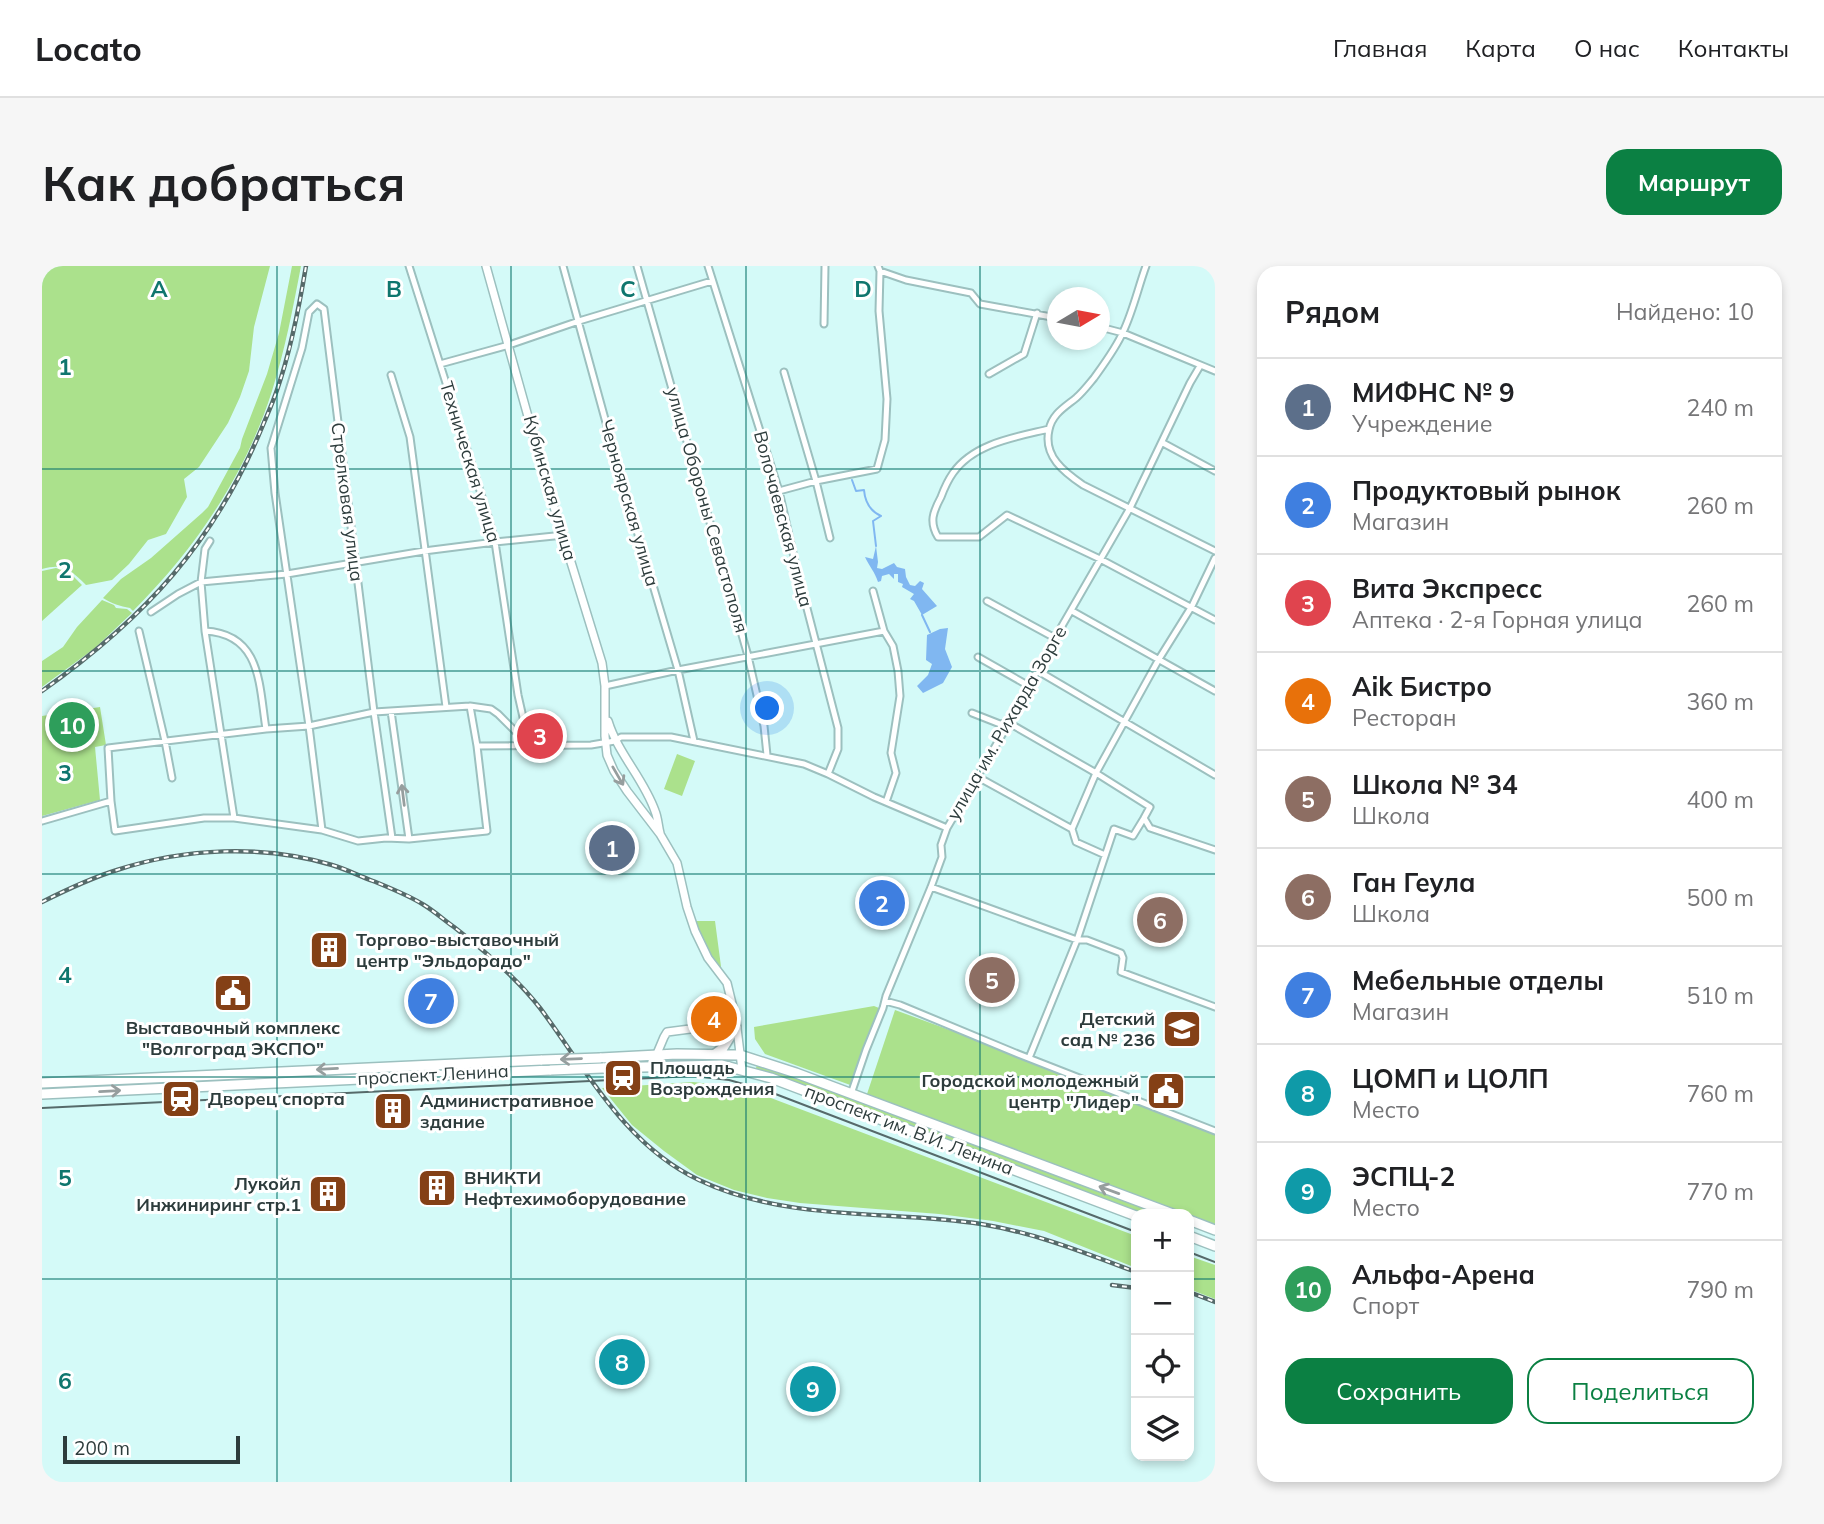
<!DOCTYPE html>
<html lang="ru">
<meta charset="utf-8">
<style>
body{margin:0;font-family:Mulish,sans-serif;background:#f6f6f6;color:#202124}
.controls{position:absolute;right:21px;bottom:21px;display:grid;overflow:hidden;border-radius:14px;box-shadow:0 4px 10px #0003}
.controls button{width:63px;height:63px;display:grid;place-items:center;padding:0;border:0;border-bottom:2px solid #e0e0e0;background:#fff;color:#202124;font:35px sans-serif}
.compass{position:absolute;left:1005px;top:21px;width:63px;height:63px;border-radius:50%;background:#fff;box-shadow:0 4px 10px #0003;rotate:80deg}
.scale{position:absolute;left:21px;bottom:18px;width:177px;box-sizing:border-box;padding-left:7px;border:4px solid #2d3c3c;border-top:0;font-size:19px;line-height:24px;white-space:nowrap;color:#2d3c3c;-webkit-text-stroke:5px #fff;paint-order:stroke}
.you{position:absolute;left:726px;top:443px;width:24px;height:24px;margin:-18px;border:5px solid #fff;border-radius:50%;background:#1a73e8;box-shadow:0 0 0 10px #1a73e833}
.badge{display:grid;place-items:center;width:46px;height:46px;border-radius:50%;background:#0b8043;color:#fff;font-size:23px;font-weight:700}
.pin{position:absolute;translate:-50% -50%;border:4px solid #fff;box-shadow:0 2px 7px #0006}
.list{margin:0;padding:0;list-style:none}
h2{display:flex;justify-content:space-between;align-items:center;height:91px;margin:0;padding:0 28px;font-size:30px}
h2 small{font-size:23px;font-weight:400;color:#757577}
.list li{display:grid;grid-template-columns:46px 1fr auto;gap:21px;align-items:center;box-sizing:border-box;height:98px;padding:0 28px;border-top:2px solid #e0e0e0}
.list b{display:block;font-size:26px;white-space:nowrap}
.list p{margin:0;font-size:23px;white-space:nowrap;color:#757577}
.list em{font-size:23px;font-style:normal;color:#757577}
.actions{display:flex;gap:14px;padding:21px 28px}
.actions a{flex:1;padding:16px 0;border:2px solid #0b8043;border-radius:21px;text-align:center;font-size:24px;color:#0b8043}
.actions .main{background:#0b8043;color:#fff}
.icon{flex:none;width:38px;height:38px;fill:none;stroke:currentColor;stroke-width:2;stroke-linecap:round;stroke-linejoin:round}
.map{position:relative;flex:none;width:1173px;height:1216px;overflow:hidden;border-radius:21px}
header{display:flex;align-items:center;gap:42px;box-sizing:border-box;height:98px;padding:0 35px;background:#fff;border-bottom:2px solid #e0e0e0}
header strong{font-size:33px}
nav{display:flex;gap:38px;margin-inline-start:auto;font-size:24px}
.intro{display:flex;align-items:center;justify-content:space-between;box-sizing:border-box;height:168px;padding:0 42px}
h1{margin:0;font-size:49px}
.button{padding:18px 32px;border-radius:21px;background:#0b8043;color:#fff;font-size:24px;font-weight:700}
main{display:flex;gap:42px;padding:0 42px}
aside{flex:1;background:#fff;border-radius:21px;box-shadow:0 4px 10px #0003}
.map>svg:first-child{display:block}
.green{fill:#abe18c}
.water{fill:#80b7f1}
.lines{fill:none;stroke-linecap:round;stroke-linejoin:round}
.stream{stroke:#80b7f1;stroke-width:2}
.minor-casing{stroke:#9cc0bf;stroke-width:9}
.tertiary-casing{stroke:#9cc0bf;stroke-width:10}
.primary-casing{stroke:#9cc0bf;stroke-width:12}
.minor{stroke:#fff;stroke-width:5}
.tertiary{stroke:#fff;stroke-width:7}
.primary{stroke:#fff;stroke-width:9}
.tram{stroke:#566a6a;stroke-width:2}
.rail-casing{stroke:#566a6a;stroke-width:4.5}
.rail{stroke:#fff;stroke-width:2;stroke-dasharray:5;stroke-linecap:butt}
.primary-bridge-casing{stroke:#9cc0bf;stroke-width:12;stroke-linecap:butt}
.primary-bridge{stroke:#fff;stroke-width:9}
.oneway{stroke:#969e9e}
.grid{fill:none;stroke:#0f766e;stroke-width:2;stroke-opacity:0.55}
.labels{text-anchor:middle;stroke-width:6;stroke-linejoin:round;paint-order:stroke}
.street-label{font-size:18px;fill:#2d3c3c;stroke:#fff}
.poi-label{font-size:18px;font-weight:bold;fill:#2d3c3c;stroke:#fff;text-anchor:start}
.grid-label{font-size:23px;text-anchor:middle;font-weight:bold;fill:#0f766e;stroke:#fff;stroke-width:6;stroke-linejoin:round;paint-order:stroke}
</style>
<header>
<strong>Locato</strong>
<nav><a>Главная</a><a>Карта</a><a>О нас</a><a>Контакты</a></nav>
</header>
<div class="intro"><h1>Как добраться</h1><a class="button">Маршрут</a></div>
<main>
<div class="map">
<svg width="1173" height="1216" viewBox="0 0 1173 1216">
<rect width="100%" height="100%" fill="#d4faf8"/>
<path class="green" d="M0 0H228L212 61 207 105 198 131 186 157 157 201 142 213 145 231 124 268 106 274 87 298 70 314 44 319C28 304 23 297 0 303Z
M250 0H259C251 42 243 84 230 125 203 210 153 283 91 345L88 342C78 340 70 338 61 332L79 313 109 292 160 247 166 241 198 182 200 173 225 108 237 67Z
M14 302 28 307 40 319 0 355V305Z
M60 334 72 339 74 342 85 343 90 347 53 382 0 421V395L21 381 35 361Z
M58 441 64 479 53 481 58 534 0 550V450Z
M635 488 653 495 640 530 622 523Z
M650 655H673L680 708 667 692Z
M832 740 837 742 840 748 838 756 811 820 723 788 713 773 712 761Z
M853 744 987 793 1173 868V963L1147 952V948H1136L825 828Z
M715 799H718L1117 948H1103L718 805 714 802Z
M651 816 687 820 721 829 1094 970V1002L1002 965 951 955 897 948 758 937 725 932 692 924 655 909 622 885 590 859 560 822Z
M1147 990 1173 999V1033L1147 1023Z"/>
<path class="water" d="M834 280 836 296 835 302 840 303 852 297 855 301 863 303 864 311 868 319 873 320 878 315 882 317 880 323 895 340 880 349 872 335 868 333 872 328 860 321 861 318 856 316V308H852V313L847 308 840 310 839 315 836 316C833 306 827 300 823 291L831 293Z
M906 362 903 383 910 401 901 417 881 427 875 420 886 409 890 398 884 394 885 369 898 363Z"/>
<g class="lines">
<path class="stream" d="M810 214 814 225 822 224C823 236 828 245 839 250L831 255 834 280
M880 349 888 366"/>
<g class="minor-casing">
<path id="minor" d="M367 0 446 250 453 276 476 429 487 478
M521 0 577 204 636 404 652 475
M595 0 706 390 722 460 725 489
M666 0 737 225 754 300 796 462V483L786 508
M1104 0C1096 22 1091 45 1081 66 1074 82 1062 98 1052 112 1047 118 1041 126 1034 132 1023 141 1010 148 1007 164 1001 190 1022 206 1041 219L1173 285
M838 5 864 14 929 27 938 38 1015 52
M782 58 783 0
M1058 61 1081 67 1173 105
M398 98 467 79 537 55 670 15
M742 106 774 215 788 272
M947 108 982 88 995 47
M349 109 368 171 404 441
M1007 163C974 171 932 177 911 207 906 214 902 223 899 231 891 246 887 256 896 271H937L965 249 1058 293 1173 354
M1121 177 1173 205
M737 225 774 215 835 203 843 174 845 133 837 45 838 5 836 0
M168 275 163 283 159 316 163 365 192 552
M831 325 842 365 851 380 856 405 858 430 849 487 854 507 844 536
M945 335 1013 372
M1030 345 1173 425
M109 346 136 328 159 316 245 308 382 285 453 276 522 269
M97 365 123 475 130 512
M163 365C220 368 217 420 224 463
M936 391 987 420
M996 405 1173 509
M563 420 636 404 842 365
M349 445 367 573
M930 447 958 458 967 457 1054 507 1108 541 1102 552 1108 562 1173 584
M435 480 549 479 573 475 579 471H629L762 498 786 508 832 531 905 562
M934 510 1030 563
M69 535 73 565 162 552H192L280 564 316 575 344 572 367 573 445 565 435 480 428 440
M0 555 69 535 66 482 224 463 267 460 332 446 428 440 449 443 456 448 487 479
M280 564 267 460 233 227 229 182 260 82 267 46 275 38 282 43 332 446 350 572
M1063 589 1034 576 1030 563 1054 507 1117 393 1150 340 1173 292
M889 621 1035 674H1045L1079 687 1081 692 1079 706 1173 741
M843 735 858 739 976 788 1173 865
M987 792 1035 674 1072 563 1091 570 1102 552
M809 828 824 784 841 742 844 730 889 621 900 591 899 579 905 562 967 457 1013 372 1088 242 1148 117 1158 100"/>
</g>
<g class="tertiary-casing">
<path id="tertiary" d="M444 0 504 215 560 397 563 420V470L565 489 572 505 585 525 618 568 635 597 645 641 653 665 666 692 685 717 694 754 700 804
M566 455C576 488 602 513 613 545 616 552 616 560 618 567
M614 790 622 771 625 766 694 757"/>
</g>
<g class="primary-casing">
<path id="primary" d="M673 788 681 782 694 761
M558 792 635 788 698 789 754 807 1131 948
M561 802 680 799 729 812 1094 950
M0 817 500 794
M0 828 509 804
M1147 954 1173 964
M1147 970 1173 980"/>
</g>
<use href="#minor" class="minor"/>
<use href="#tertiary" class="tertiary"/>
<use href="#primary" class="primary"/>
<path class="tram" d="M0 842 651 810 687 814 723 824 1094 966
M1147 986 1173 996"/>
<g class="rail-casing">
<path id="rail" d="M0 425C103 352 173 276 221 159 226 147 231 136 235 124 249 84 257 42 264 0
M0 636C24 624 49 612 75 604 142 582 221 578 290 599 304 603 317 610 331 615 348 622 366 629 382 639 392 645 402 654 412 661 443 685 474 711 498 742 545 805 583 879 657 914 745 956 846 944 939 958 994 967 1043 987 1094 1006
M1070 1019 1094 1022
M1147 1026 1173 1036"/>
</g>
<use href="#rail" class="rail"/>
<g class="primary-bridge-casing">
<path id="primary-bridge" d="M500 794 558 792
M509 804 561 802"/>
</g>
<use href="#primary-bridge" class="primary-bridge"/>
</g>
<defs><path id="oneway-shaft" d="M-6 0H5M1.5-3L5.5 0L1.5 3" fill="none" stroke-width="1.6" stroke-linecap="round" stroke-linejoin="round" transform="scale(1.75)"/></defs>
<g class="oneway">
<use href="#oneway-shaft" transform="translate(576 510) rotate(60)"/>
<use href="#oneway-shaft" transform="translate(361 529) rotate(-97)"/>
<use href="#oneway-shaft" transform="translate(529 793) rotate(178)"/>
<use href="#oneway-shaft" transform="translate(285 803) rotate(177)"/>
<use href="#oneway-shaft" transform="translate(68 825) rotate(-3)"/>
<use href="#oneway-shaft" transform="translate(1067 924) rotate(-160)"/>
</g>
<path class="grid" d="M235 0V1216M469 0V1216M704 0V1216M938 0V1216M0 203H1173M0 405H1173M0 608H1173M0 811H1173M0 1013H1094M1147 1013H1173"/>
<defs>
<g id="building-square" transform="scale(2.0125)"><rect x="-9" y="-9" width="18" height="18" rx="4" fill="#844016" stroke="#fff"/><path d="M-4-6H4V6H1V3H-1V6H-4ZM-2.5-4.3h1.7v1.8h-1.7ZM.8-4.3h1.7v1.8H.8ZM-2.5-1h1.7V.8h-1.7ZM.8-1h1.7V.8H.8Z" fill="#fff"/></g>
<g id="civic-square" transform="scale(2.0125)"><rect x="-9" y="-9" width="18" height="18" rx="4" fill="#844016" stroke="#fff"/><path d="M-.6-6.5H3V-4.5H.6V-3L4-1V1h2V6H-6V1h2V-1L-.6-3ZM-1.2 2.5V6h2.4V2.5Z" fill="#fff"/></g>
<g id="school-square" transform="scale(2.0125)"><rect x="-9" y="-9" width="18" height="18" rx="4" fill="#844016" stroke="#fff"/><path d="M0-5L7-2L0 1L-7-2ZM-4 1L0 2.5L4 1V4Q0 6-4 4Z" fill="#fff"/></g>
<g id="station-square" transform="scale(2.0125)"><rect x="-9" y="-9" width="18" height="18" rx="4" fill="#844016" stroke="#fff"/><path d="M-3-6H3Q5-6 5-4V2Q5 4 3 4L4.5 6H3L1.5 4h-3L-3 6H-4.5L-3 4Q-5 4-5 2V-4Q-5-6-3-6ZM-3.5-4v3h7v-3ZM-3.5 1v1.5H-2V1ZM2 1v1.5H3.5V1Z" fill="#fff"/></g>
</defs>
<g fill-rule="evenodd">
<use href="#building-square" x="287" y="684"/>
<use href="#civic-square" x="191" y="727"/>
<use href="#school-square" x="1140" y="763"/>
<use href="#station-square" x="581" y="812"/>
<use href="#civic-square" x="1124" y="825"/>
<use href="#station-square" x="139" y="833"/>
<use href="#building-square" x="351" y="845"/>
<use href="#building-square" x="395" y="922"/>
<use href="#building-square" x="286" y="928"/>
</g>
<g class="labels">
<g class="street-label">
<text transform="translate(428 196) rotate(73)" y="6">Техническая улица</text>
<text transform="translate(508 222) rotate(74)" y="6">Кубинская улица</text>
<text transform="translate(305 236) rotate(83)" y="6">Стрелковая улица</text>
<text transform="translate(587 237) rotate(74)" y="6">Черноярская улица</text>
<text transform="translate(665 244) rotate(74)" y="6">улица Обороны Севастополя</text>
<text transform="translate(741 253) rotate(75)" y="6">Волочаевская улица</text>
<text transform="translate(965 457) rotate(-60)" y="6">улица им. Рихарда Зорге</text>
<text transform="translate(391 809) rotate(-3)" y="6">проспект Ленина</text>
<text transform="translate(867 864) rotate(21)" y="6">проспект им. В.И. Ленина</text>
</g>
<g class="poi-label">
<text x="314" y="680">Торгово-выставочный<tspan x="314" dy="21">центр "Эльдорадо"</tspan></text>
<text x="1113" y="759" text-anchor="end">Детский<tspan x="1113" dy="21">сад № 236</tspan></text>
<text x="191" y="768" text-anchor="middle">Выставочный комплекс<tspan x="191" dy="21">"Волгоград ЭКСПО"</tspan></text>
<text x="608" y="808">Площадь<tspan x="608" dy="21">Возрождения</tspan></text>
<text x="1097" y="821" text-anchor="end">Городской молодежный<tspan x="1097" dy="21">центр "Лидер"</tspan></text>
<text x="166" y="839">Дворец спорта</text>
<text x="378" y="841">Административное<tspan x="378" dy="21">здание</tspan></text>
<text x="422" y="918">ВНИКТИ<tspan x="422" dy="21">Нефтехимоборудование</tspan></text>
<text x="259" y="924" text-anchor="end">Лукойл<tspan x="259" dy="21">Инжиниринг стр.1</tspan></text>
</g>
</g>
<g class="grid-label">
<text x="117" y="31">A</text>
<text x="352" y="31">B</text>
<text x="586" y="31">C</text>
<text x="821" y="31">D</text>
<text x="23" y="109">1</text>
<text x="23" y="312">2</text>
<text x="23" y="515">3</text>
<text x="23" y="717">4</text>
<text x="23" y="920">5</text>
<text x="23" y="1123">6</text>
</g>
</svg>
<div class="controls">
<button>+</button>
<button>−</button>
<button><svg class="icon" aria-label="locate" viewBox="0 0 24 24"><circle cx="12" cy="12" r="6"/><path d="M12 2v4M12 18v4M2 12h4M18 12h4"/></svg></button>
<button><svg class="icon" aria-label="layers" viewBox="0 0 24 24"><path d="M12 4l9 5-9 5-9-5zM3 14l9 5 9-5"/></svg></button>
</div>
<svg class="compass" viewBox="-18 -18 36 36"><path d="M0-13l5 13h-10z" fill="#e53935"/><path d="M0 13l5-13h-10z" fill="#757577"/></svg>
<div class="scale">200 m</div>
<div class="you"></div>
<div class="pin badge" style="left:570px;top:582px;background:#5c6f8a">1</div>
<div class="pin badge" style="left:840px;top:637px;background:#3f7fe0">2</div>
<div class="pin badge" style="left:498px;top:470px;background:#e0444e">3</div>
<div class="pin badge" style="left:672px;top:753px;background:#e8710a">4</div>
<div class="pin badge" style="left:950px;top:714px;background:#8d6e63">5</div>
<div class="pin badge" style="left:1118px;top:654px;background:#8d6e63">6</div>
<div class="pin badge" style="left:389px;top:735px;background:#3f7fe0">7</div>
<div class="pin badge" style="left:580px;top:1096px;background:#0f9aa8">8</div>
<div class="pin badge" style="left:771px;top:1123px;background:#0f9aa8">9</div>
<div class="pin badge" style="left:30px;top:459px;background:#2e9e5b">10</div>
</div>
<aside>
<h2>Рядом<small>Найдено: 10</small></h2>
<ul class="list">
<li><span class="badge" style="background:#5c6f8a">1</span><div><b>МИФНС № 9</b><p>Учреждение</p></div><em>240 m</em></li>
<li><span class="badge" style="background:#3f7fe0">2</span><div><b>Продуктовый рынок</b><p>Магазин</p></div><em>260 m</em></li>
<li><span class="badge" style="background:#e0444e">3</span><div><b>Вита Экспресс</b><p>Аптека · 2-я Горная улица</p></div><em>260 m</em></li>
<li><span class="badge" style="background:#e8710a">4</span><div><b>Aik Бистро</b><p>Ресторан</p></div><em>360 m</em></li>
<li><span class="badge" style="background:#8d6e63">5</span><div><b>Школа № 34</b><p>Школа</p></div><em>400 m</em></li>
<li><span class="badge" style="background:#8d6e63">6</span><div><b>Ган Геула</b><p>Школа</p></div><em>500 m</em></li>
<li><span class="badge" style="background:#3f7fe0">7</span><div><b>Мебельные отделы</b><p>Магазин</p></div><em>510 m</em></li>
<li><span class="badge" style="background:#0f9aa8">8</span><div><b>ЦОМП и ЦОЛП</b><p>Место</p></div><em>760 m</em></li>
<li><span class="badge" style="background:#0f9aa8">9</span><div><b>ЭСПЦ-2</b><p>Место</p></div><em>770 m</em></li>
<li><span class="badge" style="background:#2e9e5b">10</span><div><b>Альфа-Арена</b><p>Спорт</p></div><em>790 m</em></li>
</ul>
<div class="actions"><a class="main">Сохранить</a><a>Поделиться</a></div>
</aside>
</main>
